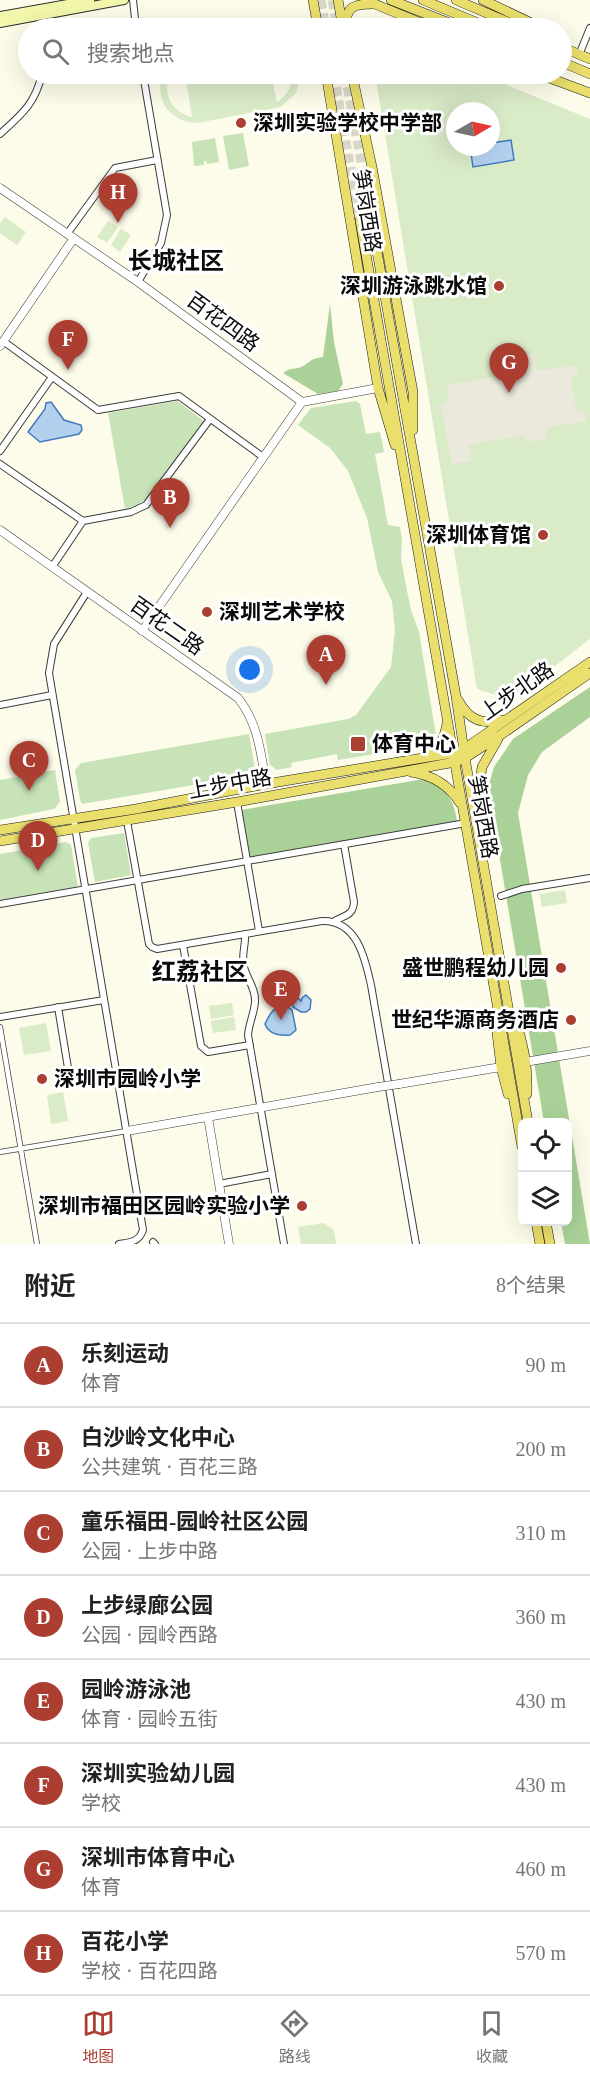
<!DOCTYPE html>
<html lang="zh">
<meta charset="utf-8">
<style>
body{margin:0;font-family:"Times New Roman","Noto Sans SC",serif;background:#f6f6f6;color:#222}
.controls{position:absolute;right:18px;bottom:18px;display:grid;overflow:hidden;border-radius:9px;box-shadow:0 6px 24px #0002}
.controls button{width:54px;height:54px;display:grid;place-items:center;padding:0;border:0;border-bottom:2px solid #e0e0e0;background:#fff;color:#222;font:30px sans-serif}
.compass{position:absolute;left:446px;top:102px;width:54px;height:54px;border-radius:50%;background:#fff;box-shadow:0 6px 24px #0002;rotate:81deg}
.you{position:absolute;left:250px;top:670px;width:21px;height:21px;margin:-15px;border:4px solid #fff;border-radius:50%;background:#1a73e8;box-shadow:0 0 0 9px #1a73e833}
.badge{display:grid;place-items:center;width:39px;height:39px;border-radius:50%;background:#ab3e31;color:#fff;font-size:20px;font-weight:700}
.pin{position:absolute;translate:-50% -50px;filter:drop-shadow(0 2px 3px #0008)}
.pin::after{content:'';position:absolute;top:32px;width:21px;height:18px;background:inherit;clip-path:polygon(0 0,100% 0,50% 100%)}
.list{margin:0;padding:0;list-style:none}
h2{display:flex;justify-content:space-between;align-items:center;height:78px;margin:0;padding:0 24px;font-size:26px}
h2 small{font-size:20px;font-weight:400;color:#767676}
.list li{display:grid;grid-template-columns:39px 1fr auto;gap:18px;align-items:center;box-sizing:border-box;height:84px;padding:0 24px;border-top:2px solid #e0e0e0}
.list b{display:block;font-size:22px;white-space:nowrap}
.list p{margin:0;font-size:20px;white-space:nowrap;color:#767676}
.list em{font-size:20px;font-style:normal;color:#767676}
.icon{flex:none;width:33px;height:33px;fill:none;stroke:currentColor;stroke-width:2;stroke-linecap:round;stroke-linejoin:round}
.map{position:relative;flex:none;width:590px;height:1244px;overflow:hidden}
.search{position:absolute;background:#fff;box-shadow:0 6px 24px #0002;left:18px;right:18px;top:18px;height:66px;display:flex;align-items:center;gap:15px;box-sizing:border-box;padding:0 21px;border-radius:33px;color:#767676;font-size:22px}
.sheet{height:750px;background:#fff}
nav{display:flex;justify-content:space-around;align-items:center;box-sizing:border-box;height:84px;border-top:2px solid #e0e0e0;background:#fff;font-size:16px;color:#767676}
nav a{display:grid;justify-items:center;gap:3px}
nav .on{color:#ab3e31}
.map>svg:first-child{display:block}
.green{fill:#c7e3b7}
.forest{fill:#aad298}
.pitch{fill:#daebc8;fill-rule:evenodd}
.plaza{fill:#ebe9db}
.water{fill:#b3d0ef;stroke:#427abf;stroke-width:1.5}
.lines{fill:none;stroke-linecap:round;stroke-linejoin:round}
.primary-tunnel{stroke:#d9d8c8;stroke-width:9;stroke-dasharray:9 4.5;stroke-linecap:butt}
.pedestrian-casing{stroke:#3d3d3d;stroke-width:6}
.minor-casing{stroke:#3d3d3d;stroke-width:8}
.tertiary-casing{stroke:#3d3d3d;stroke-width:9}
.secondary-casing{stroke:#2c2c2c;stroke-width:10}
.primary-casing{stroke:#1b1b1b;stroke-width:10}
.pedestrian{stroke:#fff;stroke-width:4.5}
.minor{stroke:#fff;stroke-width:6}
.tertiary{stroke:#fff;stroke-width:8}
.secondary{stroke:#f3f7ab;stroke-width:8}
.primary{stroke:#eadf6c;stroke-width:9}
.tertiary-bridge-casing{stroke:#3d3d3d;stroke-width:9;stroke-linecap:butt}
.tertiary-bridge{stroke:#fff;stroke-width:8}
.poi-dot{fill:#ab3e31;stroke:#fff;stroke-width:2}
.labels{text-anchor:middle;stroke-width:6;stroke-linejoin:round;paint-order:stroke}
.poi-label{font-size:21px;font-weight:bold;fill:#0a0a0a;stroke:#fff;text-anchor:end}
.street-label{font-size:21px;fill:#0a0a0a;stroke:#fff}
.quarter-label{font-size:24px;font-weight:bold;fill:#0a0a0a;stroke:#fff}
</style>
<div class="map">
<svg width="590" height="1244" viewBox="0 0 590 1244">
<rect width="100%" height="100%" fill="#fdfcea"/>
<path class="green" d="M243 133 249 166 229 170 223 136Z
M215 138 219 162 207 164 206 161H204V165L194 166 192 142Z
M177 401 204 421 149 497 136 506 125 509 108 413Z
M356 401 360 404 366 434 380 432 384 452 375 454 388 525 400 527 402 540 401 559 406 586 411 610 419 632 436 736 430 745 338 760 337 754 291 763 292 767 277 770 270 765 265 734 348 719 356 715 391 667 395 630 392 601 378 572 367 518 348 471 330 448 298 425 311 408Z
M249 734 255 769 252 775 82 804 80 800 75 770 81 763Z
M55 770 60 802 54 809 0 820V780Z
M124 833 131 875 95 882 88 843 91 838Z
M66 842 71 845 78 888 0 901V854Z"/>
<path class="forest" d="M330 304 334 342 343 384 338 391 318 394 283 373C290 367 296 370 303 366 313 360 310 359 323 357Z
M590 687V717L542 752 528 775 518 813 590 1244H565L561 1222H568V1122H544L488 788 494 767 513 739Z
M424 779C445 787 454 799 457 821L249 857 241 810Z"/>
<path class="pitch" d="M163 74H170C162 93 171 112 192 117L185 74H271L277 102C288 95 292 86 292 74H301L296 93 281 107 197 123C170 122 153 99 163 74Z
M375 74H480L590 119V639L511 700 477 689ZM455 111H491V147H455Z
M5 217 26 232 17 245 0 233V224Z
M108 221 118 227 107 243 97 237Z
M121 229 131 235 120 252 111 245Z
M565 890 567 903 542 907 540 894Z
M232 1003 234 1015 211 1019 209 1006Z
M234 1017 236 1030 213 1033 211 1021Z
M46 1023 51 1051 24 1055 19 1028Z
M63 1092 68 1121 51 1124 47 1095Z
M324 1223 334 1230 336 1244H301L298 1227Z"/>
<path class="plaza" d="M534 354 537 371 576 365 578 373 571 378 575 403 577 410 584 412 586 421 546 428 547 438 542 439 526 442 524 435 469 445 471 461 452 464 441 404 449 402 447 385 515 373 512 358Z"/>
<path class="water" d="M511 140 514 160 473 167 470 147H491V143Z
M51 402 64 420 81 425 82 430 79 434 40 442 28 432 45 409 46 403Z
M306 995 311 1000 310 1009 306 1012H301L293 1007V1000L298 998 301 1001 302 998Z
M285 1005 292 1010 296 1030 290 1035C280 1036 269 1035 265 1024 269 1015 274 1006 285 1005Z"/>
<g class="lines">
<path class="primary-tunnel" d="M321 0 326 28
M332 0 337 28
M334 74 360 220
M345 74 371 218"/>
<g class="pedestrian-casing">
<path id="pedestrian" d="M0 1027 37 1244
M0 1152 127 1131"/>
</g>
<g class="minor-casing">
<path id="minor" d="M133 0 136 28
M579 55 590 28
M0 134C22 114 35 104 42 74
M67 234 115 168 157 160
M138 282 161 243 167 215 143 74
M3 341 98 410 179 396 263 457
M0 451 52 377
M0 464 83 521 131 512 146 505 210 419
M52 567 83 521
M87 592 54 644 49 673 143 1230C139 1242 131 1242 119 1244
M0 705 52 695
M237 802 259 931
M127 821 149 944 152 947 157 949 322 921C357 920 365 958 371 985L416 1244
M501 896 522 889 590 878
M0 904 466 823
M333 922C343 915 353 917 354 902L344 844
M245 934C246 945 241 955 244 967 247 979 256 989 255 1002 254 1014 249 1023 248 1035L284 1244
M183 945 201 1046 208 1052 250 1045
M58 1007 69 1074
M0 1017 104 1000
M219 1184 272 1174
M153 1242 155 1244"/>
</g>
<g class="tertiary-casing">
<path id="tertiary" d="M0 188 138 282 302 402 378 388
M0 346 74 238
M0 530 238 698C258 723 261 753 266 784
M142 631 302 402
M525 1062 590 1051
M399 1084 501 1067
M208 1117 229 1244
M127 1131 378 1087"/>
</g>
<g class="secondary-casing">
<path id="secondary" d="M0 16 90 0
M0 23 124 0"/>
</g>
<g class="primary-casing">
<path id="primary" d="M313 0 318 28
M338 0 342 23
M365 0 433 28
M391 0 462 28
M423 0 490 28
M456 0 522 28
M483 0 542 28
M344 28C347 8 351 4 372 4
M562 47 590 59
M562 62 590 74
M326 74 378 388 395 445
M352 74 372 167 413 392V430
M539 74 590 93
M371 218 456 696 465 758 528 1122
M360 220 522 1147
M458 700C469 720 481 725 503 720
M426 755C440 749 444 739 447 724
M411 772C432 775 449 785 460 803
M477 804 482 767 498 739
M0 830 136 809 266 784 453 753 464 749 590 662
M0 841 237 802 455 762 465 758 502 734 590 673
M495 1016 501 1067 508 1094
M515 1020C524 1044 528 1069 527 1094
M536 1222 540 1244
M546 1222 550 1244"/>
</g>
<use href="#pedestrian" class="pedestrian"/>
<use href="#minor" class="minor"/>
<use href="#tertiary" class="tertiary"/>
<use href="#secondary" class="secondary"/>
<use href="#primary" class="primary"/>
<g class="tertiary-bridge-casing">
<path id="tertiary-bridge" d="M378 1087 399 1084"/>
</g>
<use href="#tertiary-bridge" class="tertiary-bridge"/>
</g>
<g class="poi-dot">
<circle cx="241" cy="123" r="6"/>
<circle cx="499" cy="286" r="6"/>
<circle cx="543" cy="535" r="6"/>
<circle cx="207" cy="612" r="6"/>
<rect x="350" y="736" width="16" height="16" rx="3"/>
<circle cx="561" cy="968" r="6"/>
<circle cx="571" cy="1020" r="6"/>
<circle cx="42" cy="1079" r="6"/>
<circle cx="302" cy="1206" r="6"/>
</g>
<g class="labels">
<g class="poi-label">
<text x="253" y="130" text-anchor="start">深圳实验学校中学部</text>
<text x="487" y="293">深圳游泳跳水馆</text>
<text x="531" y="542">深圳体育馆</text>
<text x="219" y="619" text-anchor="start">深圳艺术学校</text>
<text x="372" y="751" text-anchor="start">体育中心</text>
<text x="549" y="975">盛世鹏程幼儿园</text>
<text x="559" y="1027">世纪华源商务酒店</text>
<text x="54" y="1086" text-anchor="start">深圳市园岭小学</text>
<text x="290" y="1213">深圳市福田区园岭实验小学</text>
</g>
<g class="street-label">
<text transform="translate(367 211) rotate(81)" y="7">笋岗西路</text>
<text transform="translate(223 322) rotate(36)" y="7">百花四路</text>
<text transform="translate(167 626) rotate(35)" y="7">百花二路</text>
<text transform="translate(517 691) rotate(-35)" y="7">上步北路</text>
<text transform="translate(230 784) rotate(-10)" y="7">上步中路</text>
<text transform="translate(483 817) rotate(80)" y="7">笋岗西路</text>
</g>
<g class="quarter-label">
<text x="176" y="269">长城社区</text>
<text x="200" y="980">红荔社区</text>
</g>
</g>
</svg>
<div class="controls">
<button><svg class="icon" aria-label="locate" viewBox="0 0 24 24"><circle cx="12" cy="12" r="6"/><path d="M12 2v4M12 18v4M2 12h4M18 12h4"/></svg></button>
<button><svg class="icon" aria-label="layers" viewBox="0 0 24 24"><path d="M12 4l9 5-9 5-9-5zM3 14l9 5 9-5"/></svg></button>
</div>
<svg class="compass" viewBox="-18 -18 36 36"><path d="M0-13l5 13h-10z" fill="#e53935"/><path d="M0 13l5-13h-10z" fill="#767676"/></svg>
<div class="you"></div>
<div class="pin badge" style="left:326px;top:685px">A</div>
<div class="pin badge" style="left:170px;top:528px">B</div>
<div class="pin badge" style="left:29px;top:791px">C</div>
<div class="pin badge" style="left:38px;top:871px">D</div>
<div class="pin badge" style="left:281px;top:1020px">E</div>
<div class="pin badge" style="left:68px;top:370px">F</div>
<div class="pin badge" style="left:509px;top:393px">G</div>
<div class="pin badge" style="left:118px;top:223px">H</div>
<div class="search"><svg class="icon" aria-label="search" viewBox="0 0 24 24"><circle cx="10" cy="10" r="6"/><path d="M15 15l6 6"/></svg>搜索地点</div>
</div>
<section class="sheet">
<h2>附近<small>8个结果</small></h2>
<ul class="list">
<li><span class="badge">A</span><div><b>乐刻运动</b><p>体育</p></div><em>90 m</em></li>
<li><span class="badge">B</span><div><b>白沙岭文化中心</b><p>公共建筑 · 百花三路</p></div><em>200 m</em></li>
<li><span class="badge">C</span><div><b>童乐福田-园岭社区公园</b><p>公园 · 上步中路</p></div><em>310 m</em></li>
<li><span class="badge">D</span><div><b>上步绿廊公园</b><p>公园 · 园岭西路</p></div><em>360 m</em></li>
<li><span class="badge">E</span><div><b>园岭游泳池</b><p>体育 · 园岭五街</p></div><em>430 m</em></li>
<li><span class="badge">F</span><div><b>深圳实验幼儿园</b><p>学校</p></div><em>430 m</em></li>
<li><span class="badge">G</span><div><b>深圳市体育中心</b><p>体育</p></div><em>460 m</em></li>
<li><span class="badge">H</span><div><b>百花小学</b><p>学校 · 百花四路</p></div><em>570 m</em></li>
</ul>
</section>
<nav>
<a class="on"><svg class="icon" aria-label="map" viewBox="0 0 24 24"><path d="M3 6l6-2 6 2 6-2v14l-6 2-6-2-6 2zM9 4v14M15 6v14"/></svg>地图</a>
<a><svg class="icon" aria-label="directions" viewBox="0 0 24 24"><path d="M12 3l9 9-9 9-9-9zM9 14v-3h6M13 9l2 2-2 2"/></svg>路线</a>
<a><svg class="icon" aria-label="saved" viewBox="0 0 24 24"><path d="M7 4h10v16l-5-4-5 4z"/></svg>收藏</a>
</nav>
